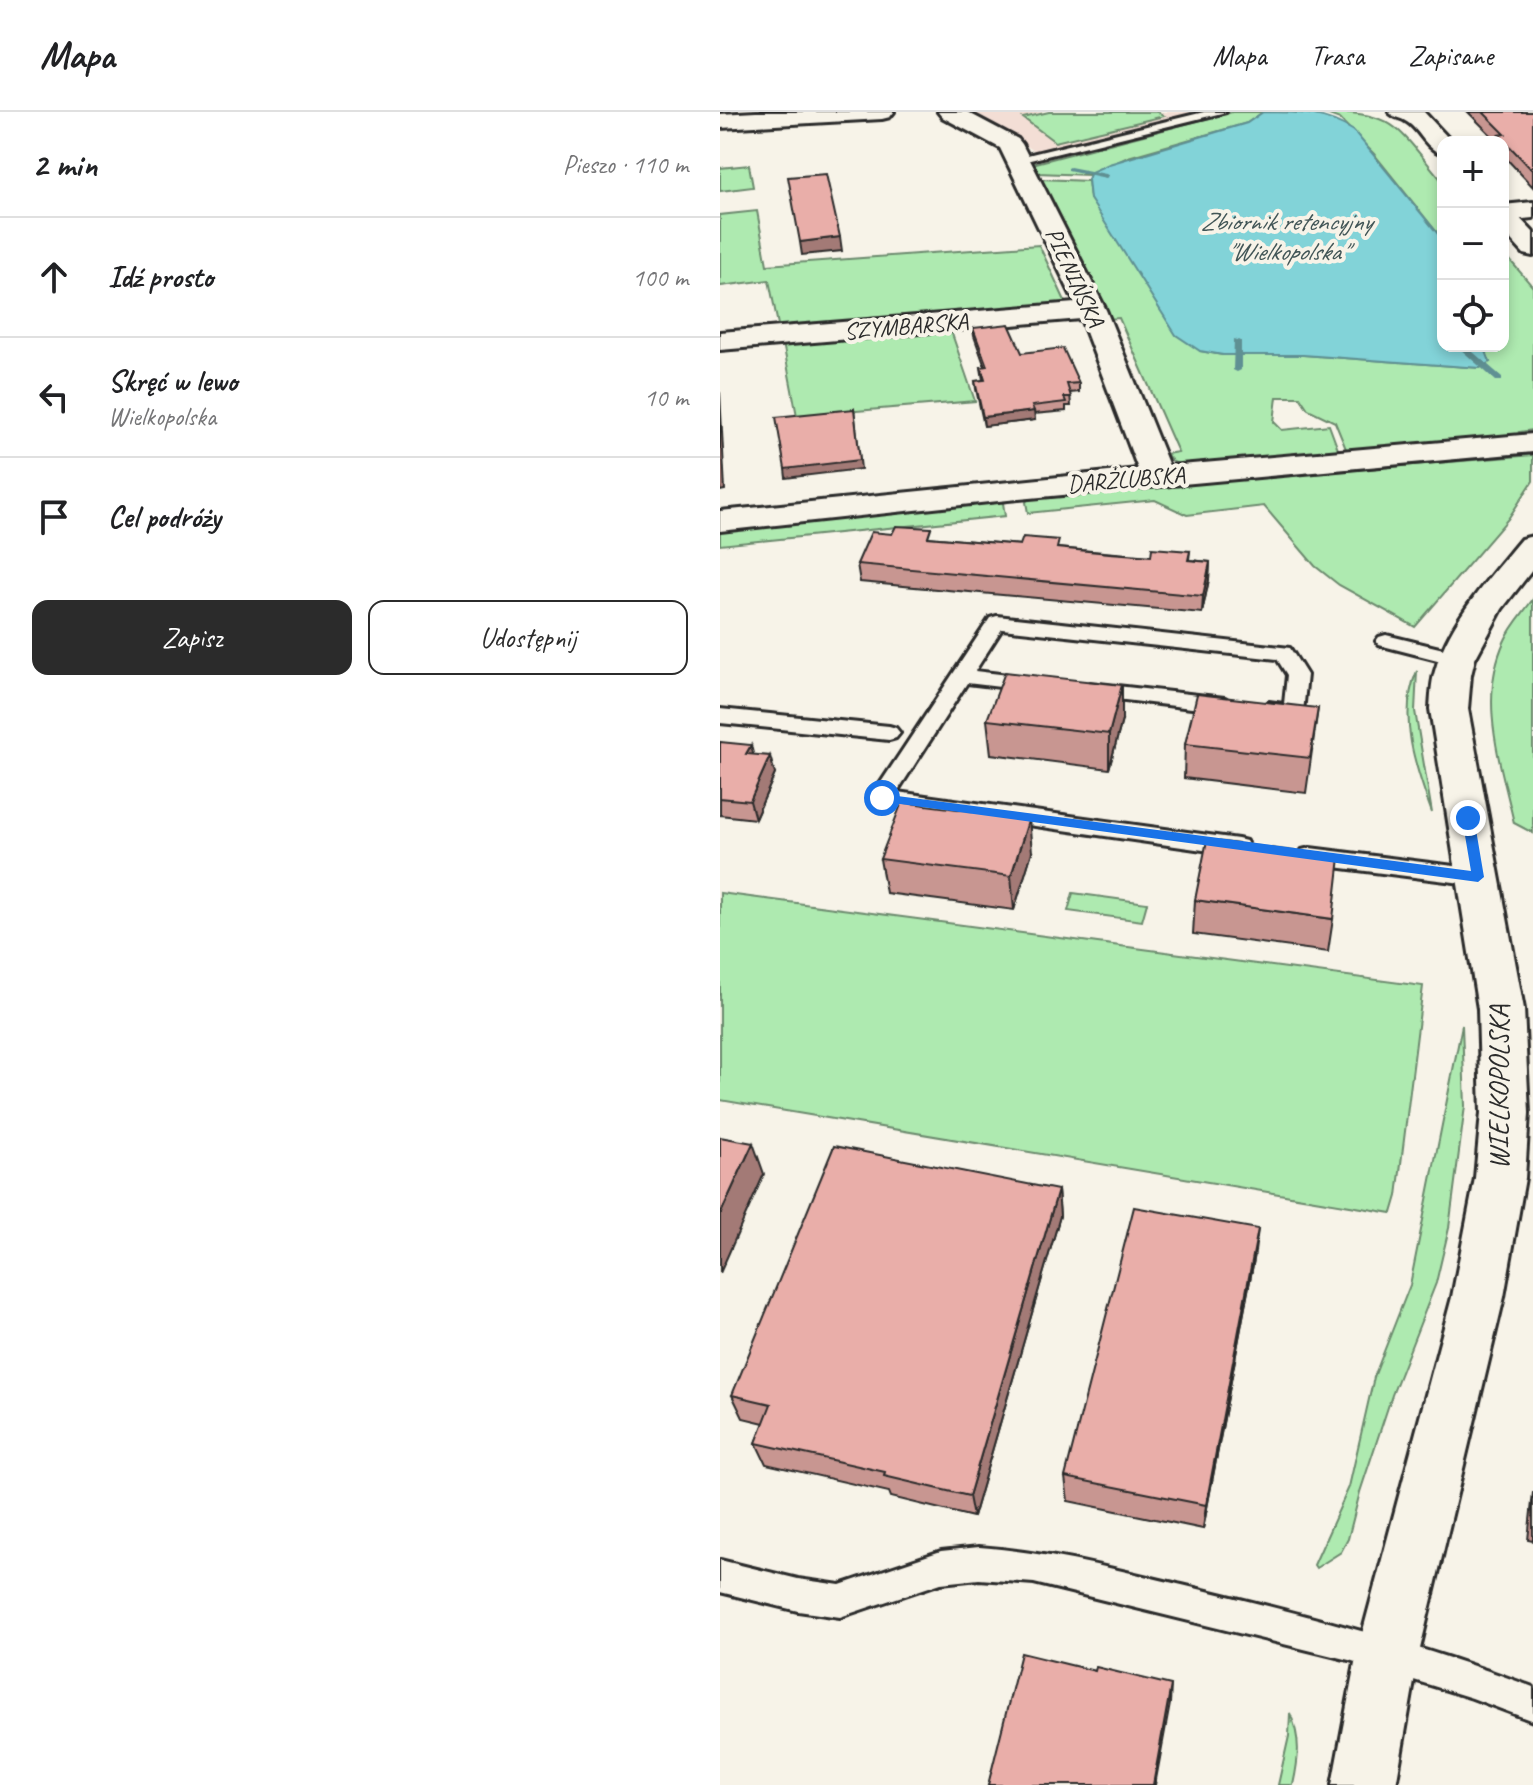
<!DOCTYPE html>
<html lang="pl">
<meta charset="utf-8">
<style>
body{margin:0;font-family:Caveat,sans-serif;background:#f6f6f6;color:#202124}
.controls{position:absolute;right:24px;top:24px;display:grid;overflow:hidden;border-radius:16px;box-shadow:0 4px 12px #0003}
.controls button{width:72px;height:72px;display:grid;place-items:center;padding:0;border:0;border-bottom:2px solid #e0e0e0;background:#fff;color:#202124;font:40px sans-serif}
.stop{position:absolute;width:24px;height:24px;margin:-18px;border:6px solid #1a73e8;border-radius:50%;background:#fff}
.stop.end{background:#1a73e8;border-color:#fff;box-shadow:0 2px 8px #0008}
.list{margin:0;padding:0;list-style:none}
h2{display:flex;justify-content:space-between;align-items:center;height:104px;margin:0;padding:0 32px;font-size:34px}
h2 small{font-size:26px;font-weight:400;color:#757577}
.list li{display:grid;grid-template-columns:52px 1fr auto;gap:24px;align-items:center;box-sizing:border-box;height:120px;padding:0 32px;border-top:2px solid #e0e0e0}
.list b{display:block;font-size:30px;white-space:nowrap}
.list p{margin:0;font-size:26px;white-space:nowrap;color:#757577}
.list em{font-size:26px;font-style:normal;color:#757577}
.actions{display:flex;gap:16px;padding:24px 32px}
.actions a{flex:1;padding:18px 0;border:2px solid #2b2b2b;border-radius:16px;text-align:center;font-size:28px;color:#2b2b2b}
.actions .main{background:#2b2b2b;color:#fff}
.icon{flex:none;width:44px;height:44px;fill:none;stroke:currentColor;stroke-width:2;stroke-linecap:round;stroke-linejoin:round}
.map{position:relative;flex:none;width:813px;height:1673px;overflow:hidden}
header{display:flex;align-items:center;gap:48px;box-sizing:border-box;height:112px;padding:0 40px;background:#fff;border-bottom:2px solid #e0e0e0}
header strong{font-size:38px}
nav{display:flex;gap:44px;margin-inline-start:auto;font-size:28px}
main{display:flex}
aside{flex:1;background:#fff}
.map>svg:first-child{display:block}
.built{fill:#f3ded5}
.green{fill:#aeeab0;stroke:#6c8a6e;stroke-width:2}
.water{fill:#82d3d8;stroke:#5f9093;stroke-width:2}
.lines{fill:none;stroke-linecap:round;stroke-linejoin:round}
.stream{fill:#5f9093;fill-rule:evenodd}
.lane-casing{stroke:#2b2b2b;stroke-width:6}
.street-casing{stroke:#2b2b2b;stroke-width:6}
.secondary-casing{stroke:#2b2b2b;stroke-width:6}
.lane{fill:#f7f3e8;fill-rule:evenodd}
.street{fill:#f7f3e8;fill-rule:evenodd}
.secondary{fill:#f7f3e8;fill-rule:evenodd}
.wall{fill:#c89691;stroke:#2b2b2b;stroke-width:2}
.shaded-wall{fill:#a37a76;stroke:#2b2b2b;stroke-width:2}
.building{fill:#e9aea9;stroke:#2b2b2b;stroke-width:2}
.route{fill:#1a73e8}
.labels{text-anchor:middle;stroke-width:8;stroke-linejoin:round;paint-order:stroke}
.far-street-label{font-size:24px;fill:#2b2b2b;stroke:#f7f3e8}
.far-water-label{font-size:26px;font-style:italic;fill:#415556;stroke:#f7f3e8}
.street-label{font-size:28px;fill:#2b2b2b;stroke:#f7f3e8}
</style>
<header>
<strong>Mapa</strong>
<nav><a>Mapa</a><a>Trasa</a><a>Zapisane</a></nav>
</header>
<main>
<aside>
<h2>2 min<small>Pieszo · 110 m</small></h2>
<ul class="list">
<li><svg class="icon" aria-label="ahead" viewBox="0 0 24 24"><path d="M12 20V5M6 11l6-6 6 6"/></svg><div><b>Idź prosto</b></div><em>100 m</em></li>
<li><svg class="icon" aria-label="left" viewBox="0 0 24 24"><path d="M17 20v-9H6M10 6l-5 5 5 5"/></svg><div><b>Skręć w lewo</b><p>Wielkopolska</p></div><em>10 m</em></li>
<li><svg class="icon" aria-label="arrive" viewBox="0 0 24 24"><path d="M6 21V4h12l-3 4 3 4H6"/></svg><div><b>Cel podróży</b></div></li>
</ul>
<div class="actions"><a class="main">Zapisz</a><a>Udostępnij</a></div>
</aside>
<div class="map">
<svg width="813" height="1673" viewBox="0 0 813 1673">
<rect width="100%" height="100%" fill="#f7f3e8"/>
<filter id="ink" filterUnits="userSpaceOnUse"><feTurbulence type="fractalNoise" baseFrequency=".0125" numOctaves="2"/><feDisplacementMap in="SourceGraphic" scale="16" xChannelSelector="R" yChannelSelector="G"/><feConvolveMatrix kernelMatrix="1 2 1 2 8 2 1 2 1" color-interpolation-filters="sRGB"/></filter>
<g filter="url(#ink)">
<path class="built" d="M248 0H487L315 39Z"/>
<path class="green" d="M329 0H438L444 4 335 30 303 6Z
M512 0H543L527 11 408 45 369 63 317 61 312 52Z
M601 0C678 0 676 15 723 70V128L654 42 620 7Z
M29 53 33 75 0 79V56Z
M320 67 368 69 370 87 480 239 502 243H583L760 256 769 250 764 234H783V140L813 175V318L799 320 800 323 634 339 626 337 615 310 588 297 580 285H557L554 310 562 318 609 313 619 340 464 354 453 350 446 342 458 340 399 206 388 207Z
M37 99 47 153 319 133 345 189 334 196 59 218 49 168 0 174V103Z
M230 216 255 289 77 304 63 231Z
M813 343V369L788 407 695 515 619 473 595 454 544 394 467 403 435 388 308 401 306 390 310 385Z
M277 388 283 391 285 404 0 433V419Z
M813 487V721L794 711C781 652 757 587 785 528 791 514 804 500 813 487Z
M697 559 695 599 712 701C696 657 677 604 697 559Z
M0 781 703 874 677 1084 672 1101 0 988Z
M353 781 427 791 422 809 348 799Z
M742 913 745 994 729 1116 716 1171 672 1283 640 1380 628 1427 621 1440 596 1456 594 1453 629 1375 654 1265 690 1173Z
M570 1601C581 1627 579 1646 573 1673H558L569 1624Z"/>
<path class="water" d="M543 0C579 0 604 0 634 19L723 128V234H764L770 250 760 256 583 243H503L480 239 456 223 370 87 368 67 371 60 389 52 527 11Z"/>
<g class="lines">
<path class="stream" d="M350 55 386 62 389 64 386 66 348 58V56Z
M514 227 521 229V258L517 260 513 258Z
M737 234H746L782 265V269H776Z"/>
<g class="lane-casing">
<path id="lane" d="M484 0H506L298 51 291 47Z
M277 504 570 536 587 563 583 600 573 607 542 602 539 597 549 590 564 592 567 563 557 547 282 517 255 559 321 567 324 572 321 577 314 579 247 571 177 680 518 727 526 729 529 735 526 741 518 743 154 691 151 686 154 681 270 506Z
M666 523 744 542 747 547 737 553 659 533 656 529 659 525Z
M370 571 505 586 515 593 505 600 363 583 360 578Z
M0 597 169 614 176 616 180 621 176 626 169 628 0 611Z
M590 736 758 757 766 759 770 765 766 771 758 773 590 752 582 750 579 744 582 738Z
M259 1435C328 1440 395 1457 462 1473 581 1501 698 1532 813 1575V1609L752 1586 629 1548 314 1471 259 1467 221 1471 120 1505 78 1499 0 1480V1448L78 1467 120 1473 221 1439Z"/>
</g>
<g class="street-casing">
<path id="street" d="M36 0H174L170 5 162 7 0 16V2Z
M218 0H247L298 27 302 32 386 198 449 354 813 322V340L288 388 0 419V399L418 357 361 207 0 238V220L355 191 280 36 222 5Z
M813 90V106L783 109V93Z"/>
</g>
<g class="secondary-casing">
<path id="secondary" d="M669 0H704L732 30H723V42C706 38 701 19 687 10 680 5 675 7 669 0Z
M783 95 792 98 813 120V144L804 142 783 119Z
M813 424V457L782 497 755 547 751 563 748 597 804 897 809 1001 805 1066 784 1185 699 1541 676 1673H612L637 1541 732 1185 755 1066 761 1001 758 897 710 597C711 585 711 571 715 559 729 509 769 466 801 427Z"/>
</g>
<use href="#lane" class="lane"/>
<use href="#street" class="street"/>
<use href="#secondary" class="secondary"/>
</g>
<path class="wall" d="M748 0H813V75L783 43V30H778Z
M253 216 359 271V280L350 281 351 294H346V299L314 302 315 308 264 314 256 277 255 269 263 268 261 255H265L254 224Z
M172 422 431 444 470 439 469 448 490 450 489 467 482 501 140 470 137 452Z
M598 596 586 681 464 666 465 632Z
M267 608H402L389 657 271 642Z
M0 630 33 643 55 662 35 707 0 703Z
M312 740 294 798 166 781 160 747Z
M475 788 613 807 608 840 473 822Z
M338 1078 340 1104 253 1405 171 1385 169 1380 46 1352 36 1331 44 1311 23 1306 12 1283Z
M534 1147 483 1417 348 1389 345 1365Z
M813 1380V1429L808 1428Z"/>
<path class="shaded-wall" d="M120 125 122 139 82 143 80 130Z
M0 280 5 378 0 379Z
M134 297 141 357 66 366 65 357Z
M314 299 315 308 264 314 263 305Z
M490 450 489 467 482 501 483 484Z
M402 573V608L389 657V622Z
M31 633 35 650 26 642Z
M50 644 55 662 35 707 30 689Z
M309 706 312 740 294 798 291 764Z
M33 1031 44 1062 0 1161V1103Z
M338 1078 340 1104 253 1405 249 1384Z
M538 1117 534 1147 483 1417 486 1393Z
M451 1573 450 1592 435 1673H433Z"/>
<path class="building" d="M763 0H813V59L779 23 785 22Z
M106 62 120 125 80 130 68 65Z
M289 212 302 241 343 236 359 271 347 272 351 285H344L346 290 312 294 314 299 263 305 255 269 265 268 261 255 267 254 253 216Z
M134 297 140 348 65 357 56 305Z
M176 414 211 416 208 425 300 433 303 425 339 428 337 436 389 441 431 444 432 436 470 439 468 448 490 450 483 484 137 452 151 420 172 422Z
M285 560 402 573 389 622 267 608Z
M477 582 598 596 590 646 465 632Z
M0 630 31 633 26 642 50 644 30 689 0 686Z
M182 690 309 706 291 764 160 747Z
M487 728 620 745 613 807 475 788Z
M0 1025 33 1031 0 1103Z
M114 1034 338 1078 249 1384 164 1364 165 1360 36 1331 51 1292 12 1283Z
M414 1095 538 1117 486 1393 345 1365Z
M301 1541 375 1559 376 1555 451 1573 433 1673H268Z"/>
</g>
<path class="route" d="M162 682 751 759 742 706 748 702 754 706 764 765 758 770 158 689 156 686Z"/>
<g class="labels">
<g class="far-street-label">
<text transform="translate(355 165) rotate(65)" y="8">PIENIŃSKA</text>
<text transform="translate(186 214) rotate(-5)" y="8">SZYMBARSKA</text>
<text transform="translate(406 367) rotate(-5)" y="8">DARŻLUBSKA</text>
</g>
<g class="far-water-label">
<text x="566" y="118">Zbiornik retencyjny<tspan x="566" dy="30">"Wielkopolska"</tspan></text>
</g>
<g class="street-label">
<text transform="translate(778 975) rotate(-90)" y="10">WIELKOPOLSKA</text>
</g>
</g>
</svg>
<div class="controls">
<button>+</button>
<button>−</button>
<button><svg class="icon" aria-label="locate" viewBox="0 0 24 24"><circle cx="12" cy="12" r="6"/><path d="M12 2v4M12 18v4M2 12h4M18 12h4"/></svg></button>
</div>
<div class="stop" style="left:162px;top:686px"></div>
<div class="stop end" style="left:748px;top:706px"></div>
</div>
</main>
